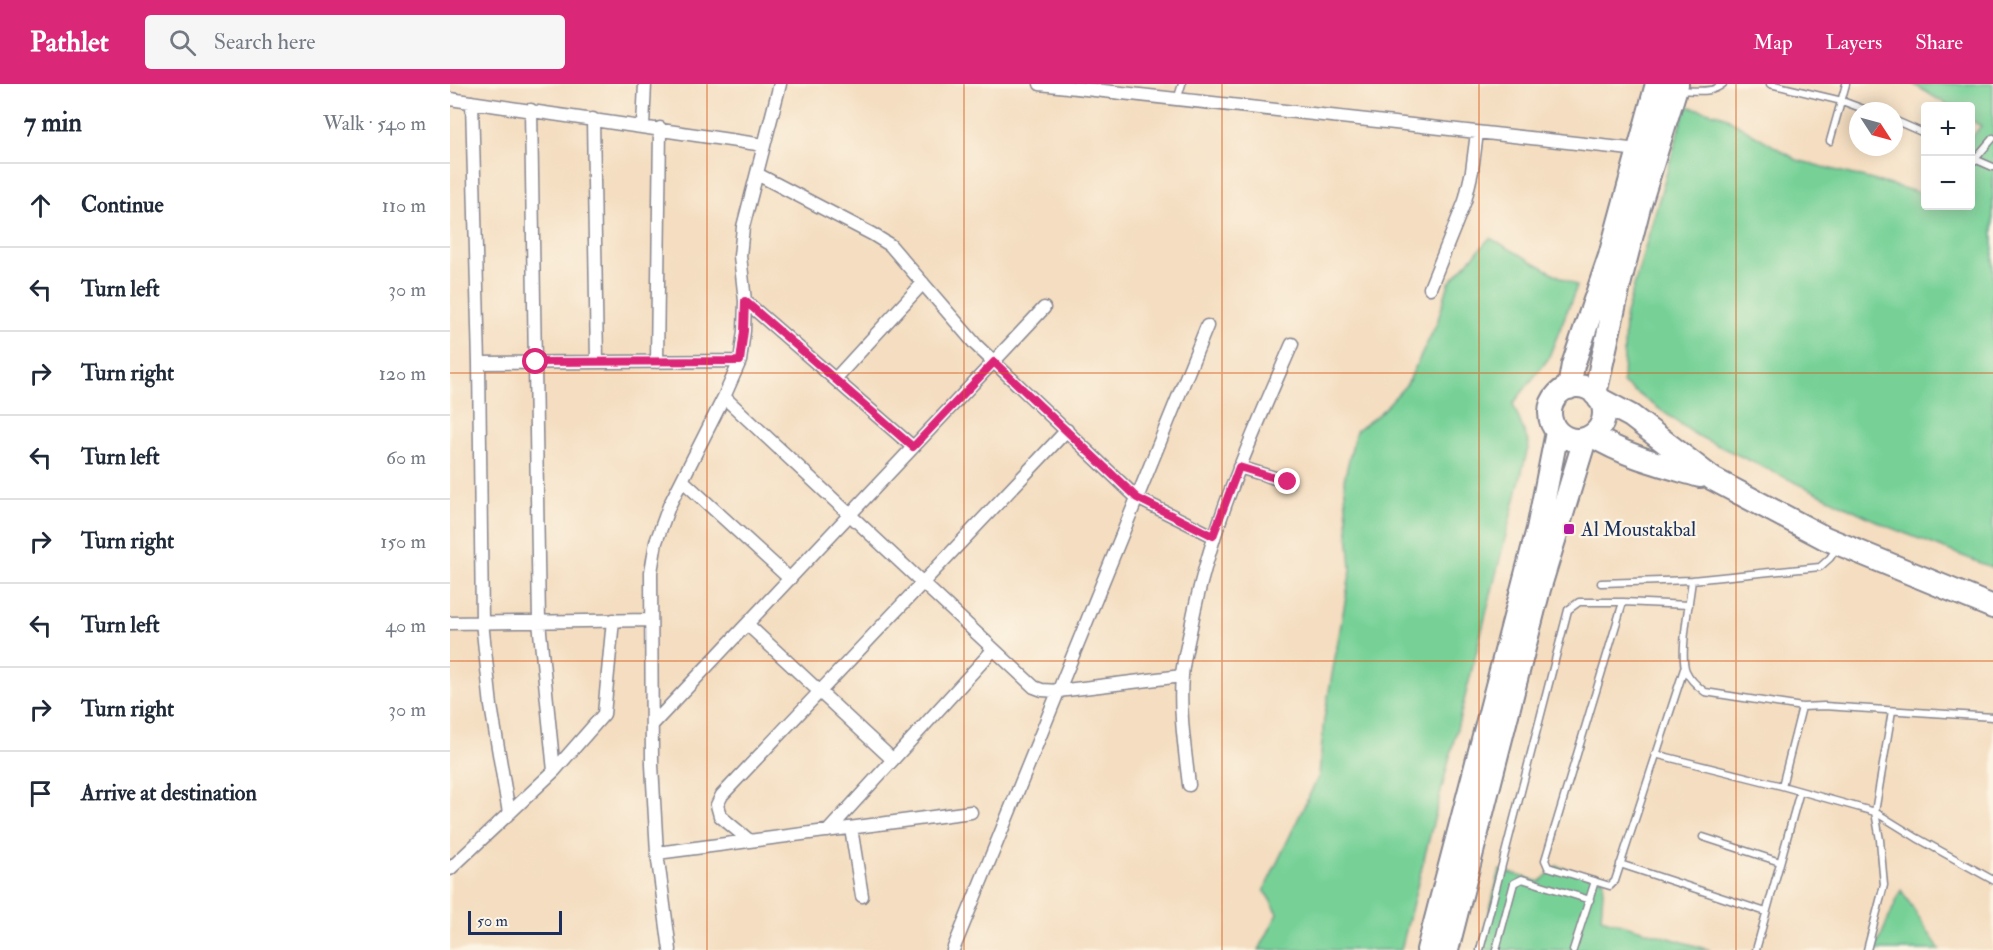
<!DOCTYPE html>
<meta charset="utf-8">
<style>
body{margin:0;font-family:"IM FELL Double Pica",serif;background:#f6f6f7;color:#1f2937}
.controls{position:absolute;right:18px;top:18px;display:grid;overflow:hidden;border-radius:6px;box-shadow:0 3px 15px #0003}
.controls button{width:54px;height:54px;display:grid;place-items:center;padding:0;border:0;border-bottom:2px solid #e0e1e3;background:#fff;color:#1f2937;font:30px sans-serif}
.compass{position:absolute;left:1399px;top:18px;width:54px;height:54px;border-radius:50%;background:#fff;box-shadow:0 3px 15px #0003;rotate:126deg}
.scale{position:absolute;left:18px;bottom:15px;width:94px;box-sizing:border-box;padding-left:6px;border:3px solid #1b2f5e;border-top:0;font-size:16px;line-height:21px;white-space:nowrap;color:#1b2f5e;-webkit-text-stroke:4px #fcf5e5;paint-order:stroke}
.stop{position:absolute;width:18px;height:18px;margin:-14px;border:4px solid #db2777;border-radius:50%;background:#fff}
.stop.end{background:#db2777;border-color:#fff;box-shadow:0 2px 6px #0008}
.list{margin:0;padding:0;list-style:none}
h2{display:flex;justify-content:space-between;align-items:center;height:78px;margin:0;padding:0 24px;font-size:26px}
h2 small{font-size:20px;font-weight:400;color:#747a83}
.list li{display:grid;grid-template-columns:39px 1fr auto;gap:18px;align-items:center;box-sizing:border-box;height:84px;padding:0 24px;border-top:2px solid #e0e1e3}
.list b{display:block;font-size:22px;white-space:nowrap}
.list em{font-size:20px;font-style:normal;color:#747a83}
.icon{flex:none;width:33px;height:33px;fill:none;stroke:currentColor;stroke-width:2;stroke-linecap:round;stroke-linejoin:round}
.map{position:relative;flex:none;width:1543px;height:866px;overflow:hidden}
header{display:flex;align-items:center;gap:36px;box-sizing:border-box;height:84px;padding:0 30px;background:#db2777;color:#fff}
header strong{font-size:28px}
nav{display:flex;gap:33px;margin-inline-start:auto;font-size:21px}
.search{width:420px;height:54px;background:#f6f6f7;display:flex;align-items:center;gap:15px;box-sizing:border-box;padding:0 21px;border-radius:6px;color:#747a83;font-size:22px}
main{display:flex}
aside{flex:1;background:#fff}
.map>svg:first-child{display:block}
.green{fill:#77d197;stroke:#49807a;stroke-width:1.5}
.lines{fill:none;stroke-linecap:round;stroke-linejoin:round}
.lane-casing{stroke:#88868f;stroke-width:9}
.street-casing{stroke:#88868f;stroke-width:15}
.highway-casing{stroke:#88868f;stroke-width:26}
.lane{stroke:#fff;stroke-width:6}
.street{stroke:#fff;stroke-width:12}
.highway{stroke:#fff;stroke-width:22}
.route{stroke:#db2777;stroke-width:8}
.grid{fill:none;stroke:#d45514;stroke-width:1.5;stroke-opacity:0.55}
.poi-dot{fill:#b5179e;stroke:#fcf5e5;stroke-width:2}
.labels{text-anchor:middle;stroke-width:4.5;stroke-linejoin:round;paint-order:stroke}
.poi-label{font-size:20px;fill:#1b2f5e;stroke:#fcf5e5;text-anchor:start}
</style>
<header>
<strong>Pathlet</strong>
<div class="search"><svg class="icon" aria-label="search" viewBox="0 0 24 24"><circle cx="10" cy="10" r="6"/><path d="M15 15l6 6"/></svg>Search here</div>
<nav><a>Map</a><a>Layers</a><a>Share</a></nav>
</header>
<main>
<aside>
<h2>7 min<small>Walk · 540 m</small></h2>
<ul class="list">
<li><svg class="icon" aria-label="ahead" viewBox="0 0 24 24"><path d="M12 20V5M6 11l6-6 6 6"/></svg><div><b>Continue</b></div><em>110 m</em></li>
<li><svg class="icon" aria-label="left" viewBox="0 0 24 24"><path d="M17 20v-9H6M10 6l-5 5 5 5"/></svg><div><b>Turn left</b></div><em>30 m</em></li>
<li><svg class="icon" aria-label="right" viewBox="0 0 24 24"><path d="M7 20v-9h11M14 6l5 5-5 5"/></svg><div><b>Turn right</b></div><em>120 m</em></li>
<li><svg class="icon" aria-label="left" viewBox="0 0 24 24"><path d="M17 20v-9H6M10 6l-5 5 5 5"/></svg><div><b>Turn left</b></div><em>60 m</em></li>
<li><svg class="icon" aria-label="right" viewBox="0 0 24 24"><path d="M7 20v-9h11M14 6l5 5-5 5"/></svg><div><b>Turn right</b></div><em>150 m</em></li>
<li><svg class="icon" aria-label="left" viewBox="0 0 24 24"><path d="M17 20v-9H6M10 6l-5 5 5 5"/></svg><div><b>Turn left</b></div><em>40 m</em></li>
<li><svg class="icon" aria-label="right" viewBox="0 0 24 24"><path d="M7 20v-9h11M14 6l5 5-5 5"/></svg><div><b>Turn right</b></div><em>30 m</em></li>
<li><svg class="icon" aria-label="arrive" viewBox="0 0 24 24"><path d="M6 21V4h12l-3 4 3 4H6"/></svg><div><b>Arrive at destination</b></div></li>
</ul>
</aside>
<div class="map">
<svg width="1543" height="866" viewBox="0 0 1543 866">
<rect width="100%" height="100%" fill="#fcf5e5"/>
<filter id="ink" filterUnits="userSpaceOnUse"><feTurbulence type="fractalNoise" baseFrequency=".0167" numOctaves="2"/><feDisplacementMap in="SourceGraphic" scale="12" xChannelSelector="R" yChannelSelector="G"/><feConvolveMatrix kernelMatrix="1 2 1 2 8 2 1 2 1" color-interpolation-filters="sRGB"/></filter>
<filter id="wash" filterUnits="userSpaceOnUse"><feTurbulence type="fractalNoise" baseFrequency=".008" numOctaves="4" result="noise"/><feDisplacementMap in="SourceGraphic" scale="24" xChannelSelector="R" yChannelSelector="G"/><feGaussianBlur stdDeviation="1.35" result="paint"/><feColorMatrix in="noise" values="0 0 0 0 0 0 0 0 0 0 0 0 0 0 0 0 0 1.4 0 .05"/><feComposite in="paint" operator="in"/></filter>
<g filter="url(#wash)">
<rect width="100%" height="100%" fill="#f4ddc0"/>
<path class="green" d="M1463 0H1543V484L1439 443 1246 351 1173 299 1175 233 1236 22 1272 31 1347 76 1471 109 1475 104 1476 122H1520L1521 54 1531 42 1521 36 1520 22H1499Z
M1040 154 1127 202 1098 275 1063 320 1079 360 951 866H809L828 829 814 806 869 691 874 635 901 485 894 396 906 347 929 330 957 300 987 239 999 199Z
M1106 782 1154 795 1151 834 1260 866H1030L1050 786 1090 798Z
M1451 806 1490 866H1425Z"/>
</g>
<g filter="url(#ink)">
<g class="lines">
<g class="lane-casing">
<path id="lane" d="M1320 0 1392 17 1419 27
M1229 7C1245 5 1259 11 1273 0
M727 16 732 0
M1444 36 1476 50
M1380 57 1396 0
M1520 73 1543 83
M1525 75 1543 54
M1242 496C1240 515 1229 571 1236 587 1240 596 1247 602 1255 608L1352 623 1374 622 1543 633
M1151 499 1242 496 1370 483 1380 474 1387 463
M1234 585 1165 797 1160 802 1098 783 1095 776 1173 518 1239 521
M1205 670 1332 702 1352 623
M1332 702 1425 728 1442 627
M1425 728 1467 754 1543 796
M1253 753 1330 778
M1170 780 1316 828
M1030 866 1118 526 1129 518H1173
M1046 866 1064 799 1072 795 1140 816
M1123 866 1145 797
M1306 866 1350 707
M1417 866 1434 801 1430 756 1425 728"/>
</g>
<g class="street-casing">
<path id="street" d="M590 0 1189 66
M0 15 314 61
M22 18 29 279 32 538 41 622 59 729
M81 26 89 538 104 687
M143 35 147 278
M193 42 195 0
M307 90 422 150 440 161 526 261 687 414 763 452
M980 204 1015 117 1022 87 1027 49
M295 217 463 363
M207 278 210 44
M29 279 290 277
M385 295 473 199
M274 313 584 603 592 606 608 607 732 592
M789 383 838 398
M232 396 340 495
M0 539 201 536
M297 540 442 675
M202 641 594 224
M739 701C735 666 729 628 732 592 733 576 738 559 741 543 760 443 802 352 842 260
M401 744 412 812
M378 747 543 566
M300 757 270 732 267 721 272 711 617 346
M207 769 521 728
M0 785 104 687 154 630 163 536
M220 866 207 769 202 681 201 488 206 458 219 422 274 313 290 277 294 247 295 217 290 172 293 143 330 0
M503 866 757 242"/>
</g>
<g class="highway-casing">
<path id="highway" d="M1100 329a27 27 0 1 1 54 0a27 27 0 1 1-54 0Z
M1119 304 1123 281 1160 172 1207 0
M1145 310 1169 201 1189 123 1227 0
M1149 315 1181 332 1263 395 1375 454 1543 523
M1143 352C1175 372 1213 381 1250 392
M978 866 1088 445 1107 348
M997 866 1089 505 1135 355"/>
</g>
<use href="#lane" class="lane"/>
<use href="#street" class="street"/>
<use href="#highway" class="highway"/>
</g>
</g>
<g class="lines" filter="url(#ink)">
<path class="route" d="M86 278 290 277 294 247 295 217 463 363 544 278 687 414 763 452 789 383 838 398"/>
</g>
<path class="grid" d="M257 0V866M514 0V866M772 0V866M1029 0V866M1286 0V866M0 289H1543M0 577H1543"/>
<rect class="poi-dot" x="1113" y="439" width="12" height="12" rx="3"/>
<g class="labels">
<g class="poi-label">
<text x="1131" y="452">Al Moustakbal</text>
</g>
</g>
</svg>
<div class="controls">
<button>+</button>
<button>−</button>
</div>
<svg class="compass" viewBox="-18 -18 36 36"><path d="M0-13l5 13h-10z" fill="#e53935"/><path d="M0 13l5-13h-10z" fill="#747a83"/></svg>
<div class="scale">50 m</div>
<div class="stop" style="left:86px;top:278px"></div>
<div class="stop end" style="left:838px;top:398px"></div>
</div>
</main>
